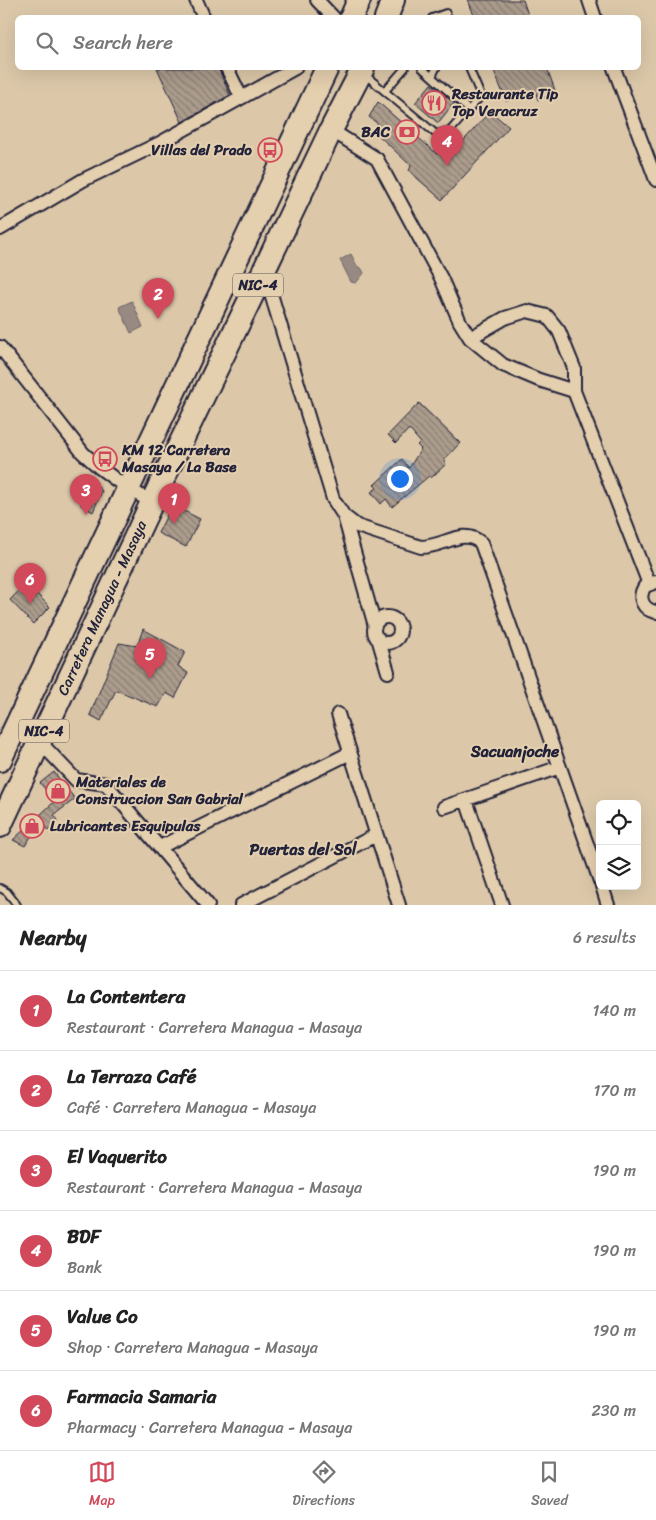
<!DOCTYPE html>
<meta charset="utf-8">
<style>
body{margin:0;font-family:Sriracha,sans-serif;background:#f6f6f6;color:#222}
.controls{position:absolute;right:15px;bottom:15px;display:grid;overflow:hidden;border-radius:8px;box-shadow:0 5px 20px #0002}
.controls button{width:45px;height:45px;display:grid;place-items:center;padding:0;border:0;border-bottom:1px solid #e0e0e0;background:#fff;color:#222;font:25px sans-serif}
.you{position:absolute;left:399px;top:478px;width:18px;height:18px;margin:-12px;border:4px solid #fff;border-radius:50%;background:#1a73e8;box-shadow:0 0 0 8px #1a73e833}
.badge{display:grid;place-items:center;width:32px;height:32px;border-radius:50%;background:#d1495b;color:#fff;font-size:16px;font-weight:700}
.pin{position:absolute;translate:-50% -41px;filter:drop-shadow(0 1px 2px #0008)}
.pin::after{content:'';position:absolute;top:26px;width:18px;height:15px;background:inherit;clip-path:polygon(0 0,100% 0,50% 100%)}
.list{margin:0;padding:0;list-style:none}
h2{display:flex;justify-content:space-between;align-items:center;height:65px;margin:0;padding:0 20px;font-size:21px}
h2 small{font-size:16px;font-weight:400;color:#767676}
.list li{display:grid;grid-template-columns:32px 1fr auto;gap:15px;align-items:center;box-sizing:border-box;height:80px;padding:0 20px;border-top:1px solid #e0e0e0}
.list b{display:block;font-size:19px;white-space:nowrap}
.list p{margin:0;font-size:16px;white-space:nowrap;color:#767676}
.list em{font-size:16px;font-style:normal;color:#767676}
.icon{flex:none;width:28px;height:28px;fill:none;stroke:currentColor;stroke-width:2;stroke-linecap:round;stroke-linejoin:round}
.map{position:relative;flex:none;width:656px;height:905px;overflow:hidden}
.search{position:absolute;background:#fff;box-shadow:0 5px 20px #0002;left:15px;right:15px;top:15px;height:55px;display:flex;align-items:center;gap:12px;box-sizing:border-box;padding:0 18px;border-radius:8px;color:#767676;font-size:19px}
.sheet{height:545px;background:#fff}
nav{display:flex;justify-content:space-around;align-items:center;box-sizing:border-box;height:70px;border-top:1px solid #e0e0e0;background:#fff;font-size:14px;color:#767676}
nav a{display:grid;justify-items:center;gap:2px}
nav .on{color:#d1495b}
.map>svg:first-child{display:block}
.water{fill:#988a82;stroke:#696066}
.building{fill:url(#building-back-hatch);stroke:#22223b}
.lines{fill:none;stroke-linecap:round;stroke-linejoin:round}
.lane-casing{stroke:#22223b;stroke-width:10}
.street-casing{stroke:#22223b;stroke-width:16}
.highway-casing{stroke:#22223b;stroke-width:26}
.lane{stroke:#e4cfae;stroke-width:6}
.street{stroke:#e4cfae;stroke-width:12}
.highway{stroke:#e4cfae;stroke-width:22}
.labels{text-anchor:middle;stroke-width:4;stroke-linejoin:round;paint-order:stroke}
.shield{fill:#e4cfae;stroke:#5c565e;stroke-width:1}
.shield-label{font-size:14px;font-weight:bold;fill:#22223b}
.poi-label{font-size:15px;font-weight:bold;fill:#22223b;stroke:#e4cfae;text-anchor:start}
.street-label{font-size:15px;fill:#22223b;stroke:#e4cfae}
.neighbourhood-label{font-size:16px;font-weight:bold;fill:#22223b;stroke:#e4cfae}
</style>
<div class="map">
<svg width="656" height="905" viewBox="0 0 656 905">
<defs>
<pattern id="building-back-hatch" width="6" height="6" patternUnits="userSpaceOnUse" patternTransform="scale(1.25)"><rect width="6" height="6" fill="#ab9c8c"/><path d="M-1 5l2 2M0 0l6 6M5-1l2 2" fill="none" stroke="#8b7f74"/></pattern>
</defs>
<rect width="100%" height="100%" fill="#dcc8a9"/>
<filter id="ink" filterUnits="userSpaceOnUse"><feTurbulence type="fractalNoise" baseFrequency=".02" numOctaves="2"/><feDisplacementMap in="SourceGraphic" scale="10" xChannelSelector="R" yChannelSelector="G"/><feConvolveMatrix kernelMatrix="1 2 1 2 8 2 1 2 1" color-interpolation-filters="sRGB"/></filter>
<g filter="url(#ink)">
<path class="water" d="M351 254 357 266 362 269 364 273 356 283 351 282 340 260Z
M132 301 143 327 131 333 119 307Z"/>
<path class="building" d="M468 0H523L529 18H475Z
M157 68H218L230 95 182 122Z
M493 68H547L556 93 538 100 535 90 506 101Z
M431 84 454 103 438 123 415 103Z
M378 102 437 154 442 149 449 157 490 111 509 127 442 200 409 171 411 166 374 131 378 124 369 117Z
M419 403 460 443 444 460 446 464 431 478 429 476 392 507 386 499 381 504 371 492 377 488 374 485 402 459 409 468 421 449 417 445 420 442 409 429 396 443 388 435Z
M90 477 102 491 93 512 81 505 82 501 75 496 82 482Z
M172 505 200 519 186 547 158 533Z
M26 583 50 607 33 624 10 600Z
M143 629 185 652 178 666 188 673 175 698 166 693 158 707 116 690 101 721 90 715 119 643 137 646Z
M54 772 75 799 54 815 58 820 48 831 41 821 25 846 13 840 55 801 40 783Z"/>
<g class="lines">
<g class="lane-casing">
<path id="lane" d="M432 18 446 13 448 18
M422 68 469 110
M364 74 436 134 449 132 481 96 469 68
M432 77 436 68
M385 91 405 68
M0 888 7 892 17 905"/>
</g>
<g class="street-casing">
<path id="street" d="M196 0 204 18
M317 0 334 18
M589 0 595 18
M227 68 241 97
M614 68 656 180
M331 130 377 159 441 278 460 322 470 338 503 365 539 380 574 391
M0 229 83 180 158 144 295 68
M258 283 271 294 333 499 344 516 357 526 421 547C444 547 463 527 481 543L600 881
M470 338 505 318 527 311 547 316 559 331 574 368V391L649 584
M0 347 83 453 100 468 127 488 152 502
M344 516 375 626
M656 582 645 586C637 598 643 610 656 612
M374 630a13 13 0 1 1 26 0a13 13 0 1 1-26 0Z
M378 638 388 672
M338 714 399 905
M39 741 76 780 106 784 208 905
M466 800 502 905
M444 807 560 767
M160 847 350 753
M602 886 608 905
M241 905 376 835"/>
</g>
<g class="highway-casing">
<path id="highway" d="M351 18 359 0
M386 18 393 0
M0 760 327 68
M0 826 152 502 258 283 331 130 363 68"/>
</g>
<use href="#lane" class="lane"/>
<use href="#street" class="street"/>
<use href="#highway" class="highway"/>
</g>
</g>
<defs>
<g id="restaurant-ring" transform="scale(1.25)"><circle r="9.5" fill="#e4cfae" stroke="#d1495b" stroke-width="1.5"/><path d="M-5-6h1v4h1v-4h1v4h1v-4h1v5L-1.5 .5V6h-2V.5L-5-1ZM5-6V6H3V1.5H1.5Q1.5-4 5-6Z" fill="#d1495b"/></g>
<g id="bank-ring" transform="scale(1.25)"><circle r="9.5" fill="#e4cfae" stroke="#d1495b" stroke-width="1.5"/><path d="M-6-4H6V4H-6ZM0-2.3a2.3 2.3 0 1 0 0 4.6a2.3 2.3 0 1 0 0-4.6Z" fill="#d1495b"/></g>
<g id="bus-ring" transform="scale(1.25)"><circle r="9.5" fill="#e4cfae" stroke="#d1495b" stroke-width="1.5"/><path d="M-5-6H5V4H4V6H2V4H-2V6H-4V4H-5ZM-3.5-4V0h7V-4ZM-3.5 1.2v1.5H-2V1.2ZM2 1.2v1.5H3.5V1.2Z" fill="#d1495b"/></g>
<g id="shop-ring" transform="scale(1.25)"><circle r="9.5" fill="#e4cfae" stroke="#d1495b" stroke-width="1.5"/><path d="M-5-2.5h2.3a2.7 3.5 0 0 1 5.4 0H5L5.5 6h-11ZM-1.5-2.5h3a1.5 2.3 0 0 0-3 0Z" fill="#d1495b"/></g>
</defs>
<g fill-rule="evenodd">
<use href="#restaurant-ring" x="434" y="103"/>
<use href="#bank-ring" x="407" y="132"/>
<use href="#bus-ring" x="270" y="150"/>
<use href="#bus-ring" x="105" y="459"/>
<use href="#shop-ring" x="58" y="791"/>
<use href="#shop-ring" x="32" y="826"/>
</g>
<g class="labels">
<g class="shield">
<rect x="233" y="273.5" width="50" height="23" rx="4"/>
<rect x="19" y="719.5" width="50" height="23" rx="4"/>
</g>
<g class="shield-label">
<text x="258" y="290">NIC-4</text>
<text x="44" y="736">NIC-4</text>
</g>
<g class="poi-label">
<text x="452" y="99">Restaurante Tip<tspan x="452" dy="17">Top Veracruz</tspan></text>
<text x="390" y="137" text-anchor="end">BAC</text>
<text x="252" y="155" text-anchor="end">Villas del Prado</text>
<text x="122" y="455">KM 12 Carretera<tspan x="122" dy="17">Masaya / La Base</tspan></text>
<text x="76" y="787">Materiales de<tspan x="76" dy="17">Construccion San Gabrial</tspan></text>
<text x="50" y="831">Lubricantes Esquipulas</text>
</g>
<g class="street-label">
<text transform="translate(102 608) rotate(-65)" y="5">Carretera Managua - Masaya</text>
</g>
<g class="neighbourhood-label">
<text x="515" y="757">Sacuanjoche</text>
<text x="303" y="855">Puertas del Sol</text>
</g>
</g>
</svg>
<div class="controls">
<button><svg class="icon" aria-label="locate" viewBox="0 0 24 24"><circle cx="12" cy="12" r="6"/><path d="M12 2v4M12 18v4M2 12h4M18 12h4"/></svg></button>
<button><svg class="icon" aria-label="layers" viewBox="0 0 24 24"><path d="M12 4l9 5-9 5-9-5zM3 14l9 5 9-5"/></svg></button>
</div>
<div class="you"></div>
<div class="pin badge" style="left:174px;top:524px">1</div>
<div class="pin badge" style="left:158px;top:319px">2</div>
<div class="pin badge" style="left:86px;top:515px">3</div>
<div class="pin badge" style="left:447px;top:166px">4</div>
<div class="pin badge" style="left:150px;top:679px">5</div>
<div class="pin badge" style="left:30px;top:604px">6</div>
<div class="search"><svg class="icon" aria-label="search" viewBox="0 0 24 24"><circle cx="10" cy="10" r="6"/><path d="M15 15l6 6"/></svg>Search here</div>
</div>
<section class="sheet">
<h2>Nearby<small>6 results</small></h2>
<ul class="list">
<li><span class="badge">1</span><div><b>La Contentera</b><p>Restaurant · Carretera Managua - Masaya</p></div><em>140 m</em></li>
<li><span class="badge">2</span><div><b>La Terraza Café</b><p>Café · Carretera Managua - Masaya</p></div><em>170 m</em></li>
<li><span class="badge">3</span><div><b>El Vaquerito</b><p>Restaurant · Carretera Managua - Masaya</p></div><em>190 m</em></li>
<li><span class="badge">4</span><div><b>BDF</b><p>Bank</p></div><em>190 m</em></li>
<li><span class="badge">5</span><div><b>Value Co</b><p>Shop · Carretera Managua - Masaya</p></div><em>190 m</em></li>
<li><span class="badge">6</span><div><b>Farmacia Samaria</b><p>Pharmacy · Carretera Managua - Masaya</p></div><em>230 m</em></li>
</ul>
</section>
<nav>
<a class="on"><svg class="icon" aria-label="map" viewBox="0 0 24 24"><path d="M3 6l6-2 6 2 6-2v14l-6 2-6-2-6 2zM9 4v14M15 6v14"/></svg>Map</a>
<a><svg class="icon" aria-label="directions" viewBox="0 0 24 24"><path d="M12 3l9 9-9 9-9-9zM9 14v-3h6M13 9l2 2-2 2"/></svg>Directions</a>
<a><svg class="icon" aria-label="saved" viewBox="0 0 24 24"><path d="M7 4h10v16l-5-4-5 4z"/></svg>Saved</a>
</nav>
